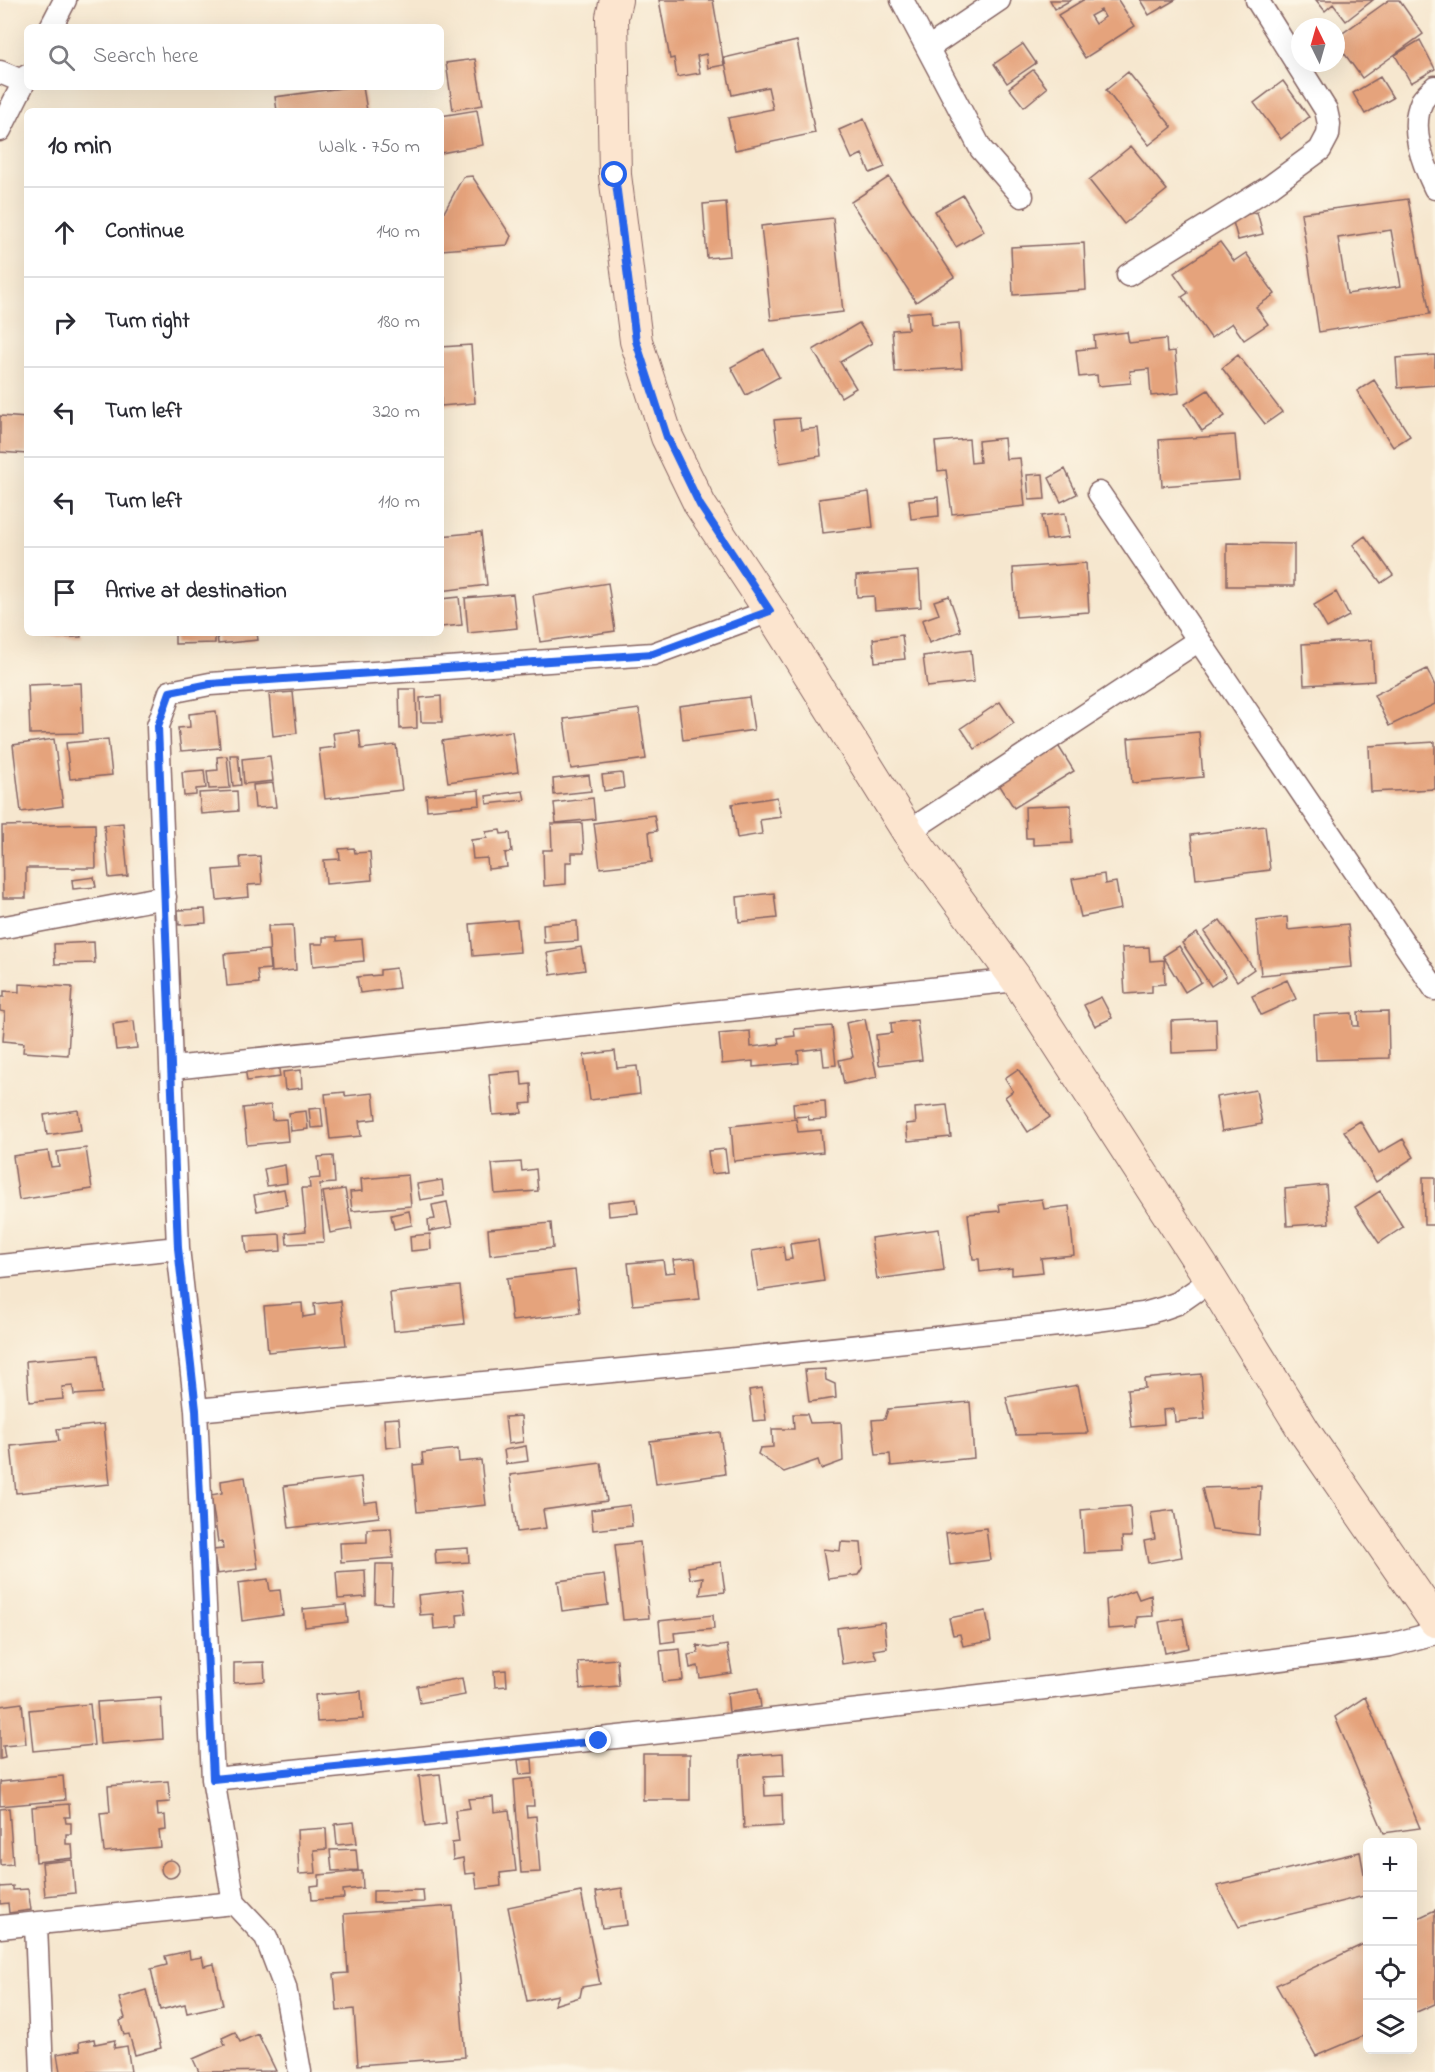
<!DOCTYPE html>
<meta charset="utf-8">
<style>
body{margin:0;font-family:"Indie Flower",sans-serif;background:#f2f2f3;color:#2b2b33}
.controls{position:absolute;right:18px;bottom:18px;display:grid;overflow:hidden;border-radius:9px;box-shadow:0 6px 24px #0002}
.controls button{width:54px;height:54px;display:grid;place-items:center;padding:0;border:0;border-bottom:2px solid #e1e1e2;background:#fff;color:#2b2b33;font:30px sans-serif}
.compass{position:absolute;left:1291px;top:18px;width:54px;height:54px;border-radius:50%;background:#fff;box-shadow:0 6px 24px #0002;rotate:355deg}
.stop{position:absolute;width:18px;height:18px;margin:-14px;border:4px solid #2563eb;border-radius:50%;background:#fff}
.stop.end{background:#2563eb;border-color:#fff;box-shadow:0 2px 6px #0008}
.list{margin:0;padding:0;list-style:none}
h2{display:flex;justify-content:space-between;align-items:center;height:78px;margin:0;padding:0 24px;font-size:26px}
h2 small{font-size:20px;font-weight:400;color:#7c7c81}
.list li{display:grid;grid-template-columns:39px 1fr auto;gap:18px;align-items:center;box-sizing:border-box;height:90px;padding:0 24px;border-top:2px solid #e1e1e2}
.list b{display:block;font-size:22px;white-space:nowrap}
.list em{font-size:20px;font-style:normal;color:#7c7c81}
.icon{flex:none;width:33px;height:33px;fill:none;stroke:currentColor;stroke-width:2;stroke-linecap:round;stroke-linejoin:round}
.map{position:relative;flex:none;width:1435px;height:2072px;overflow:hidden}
.search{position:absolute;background:#fff;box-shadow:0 6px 24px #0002;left:24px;top:24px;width:420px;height:66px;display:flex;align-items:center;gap:15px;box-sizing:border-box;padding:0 21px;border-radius:9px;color:#7c7c81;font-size:22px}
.panel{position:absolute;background:#fff;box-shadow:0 6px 24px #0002;left:24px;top:108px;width:420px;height:528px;border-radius:9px}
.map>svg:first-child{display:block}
.building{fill:#e5a37c;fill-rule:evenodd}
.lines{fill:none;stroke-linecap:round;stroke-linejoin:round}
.street-casing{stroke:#866564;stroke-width:25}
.secondary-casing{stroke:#866564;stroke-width:34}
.street{stroke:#fff;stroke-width:22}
.secondary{stroke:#fce5cf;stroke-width:32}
.route{stroke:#2563eb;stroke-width:8}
</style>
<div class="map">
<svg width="1435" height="2072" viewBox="0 0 1435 2072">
<rect width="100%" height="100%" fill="#fcf5e5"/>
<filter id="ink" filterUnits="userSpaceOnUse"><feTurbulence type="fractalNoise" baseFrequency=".0167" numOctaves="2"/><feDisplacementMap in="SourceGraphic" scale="12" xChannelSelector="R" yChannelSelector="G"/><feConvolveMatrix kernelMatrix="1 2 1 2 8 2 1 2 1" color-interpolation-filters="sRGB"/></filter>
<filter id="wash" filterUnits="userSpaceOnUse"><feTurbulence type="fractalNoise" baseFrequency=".008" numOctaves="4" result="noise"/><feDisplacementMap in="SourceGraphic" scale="24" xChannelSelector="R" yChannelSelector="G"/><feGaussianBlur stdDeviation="1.35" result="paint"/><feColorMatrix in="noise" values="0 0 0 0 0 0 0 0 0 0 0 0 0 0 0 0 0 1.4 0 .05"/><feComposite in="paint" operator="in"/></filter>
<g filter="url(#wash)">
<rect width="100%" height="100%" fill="#f6e7cf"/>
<g id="blocks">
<path class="building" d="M659 0H713L724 65 708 68 706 54 697 56 700 73 677 77 674 58 670 59Z
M1050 0H1071L1055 9Z
M1083 0H1118L1135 26 1085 58 1058 15ZM1101 10 1105 17 1095 24 1090 16Z
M1140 0H1175L1149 15Z
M1316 0H1373L1346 21 1333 4 1325 11Z
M1389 0H1399L1423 34 1362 78 1336 42V38Z
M1420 40 1435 69 1411 83 1395 55Z
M797 41 815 133 735 150 728 118 773 109 768 87 732 95 724 58Z
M1023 44 1036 63 1007 83 994 64Z
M475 59 483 105 453 110 446 63Z
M1033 70 1047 88 1024 107 1009 88Z
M1128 72 1172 127 1149 145 1106 90Z
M1380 77 1393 98 1365 114 1353 93Z
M1283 81 1309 117 1281 139 1254 103Z
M349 87H363L367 111H277L275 97Z
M477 110 483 145 441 153V116Z
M864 119 885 167 870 173 862 154 852 159 839 130Z
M1131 146 1167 190 1124 224 1089 180Z
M472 176 511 236 507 245 441 250V218L463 177Z
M889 177 954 277 916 302 851 202Z
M963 195 984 231 956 247 935 211Z
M1408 199 1430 314 1319 332 1301 213ZM1391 230 1401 286 1347 294 1338 238Z
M726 202 730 256 707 258 703 204Z
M1257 212 1263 234 1238 240 1232 218Z
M833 218 843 312 771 320 761 226Z
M1220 242 1234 261 1246 253 1275 294 1256 307 1268 324 1244 340 1232 323 1211 338 1182 297 1188 293 1174 273Z
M1084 243 1086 290 1013 295 1011 247Z
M931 311 932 325 959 323 962 368 895 372 892 330 908 329 907 313Z
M859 323 872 343 840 362 856 388 841 397 813 350Z
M1127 332 1129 343 1166 339 1167 352 1175 351 1179 393 1151 396 1149 369 1130 371 1131 383 1098 386 1097 375 1079 377 1076 350 1095 348 1094 336Z
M471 345 475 403 441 406V347Z
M764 349 779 377 746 395 731 367Z
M1238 355 1282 412 1265 424 1222 368Z
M1435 355V385L1398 388 1396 358Z
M1374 380 1410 436 1393 447 1357 391Z
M1208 390 1225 416 1202 431 1185 404Z
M0 416 27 418V454L0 452Z
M799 418 801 430 818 428 821 456 780 463 774 420Z
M1235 435 1239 480 1162 486 1159 440Z
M1004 438 1006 459 1020 458 1025 506 952 514 946 470 938 471 935 442 969 439 971 463 980 462 978 441Z
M1065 469 1077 494 1061 502 1049 478Z
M1043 474 1045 499 1029 500 1027 475Z
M869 492 873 527 823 533 819 499Z
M938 497 939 516 911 519 909 500Z
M1065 513 1069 537 1046 540 1042 516Z
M481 532 487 585 441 591V536Z
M1365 536 1393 575 1381 583 1353 545Z
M1227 543 1294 544V586H1227Z
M1086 563 1089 612 1016 617 1013 568Z
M919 571 921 607 875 610 874 596 857 597 856 576Z
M608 583 615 631 540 642 533 595Z
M1336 592 1349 616 1327 628 1314 605Z
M513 594 517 628 468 633 465 598Z
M949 596 961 631 929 643 922 620 939 614 934 601Z
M459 597 462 625 441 627V599Z
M39 633H81V637H39Z
M175 633H215V643L175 644Z
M217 633H257L258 640 218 644Z
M902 635 905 659 875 662 873 639Z
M1372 640 1374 681 1304 685 1302 644Z
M971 650 974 682 927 687 923 656Z
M1427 669 1435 686V704L1389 726 1374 695Z
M81 683 83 733 30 734 28 685Z
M399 689H416L417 728 400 729Z
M293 692 297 733 273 736 269 694Z
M441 696 442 722H421L420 698Z
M749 697 754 730 683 740 679 706Z
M1000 702 1014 723 975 749 961 728Z
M639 709 646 759 571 769 564 719Z
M216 711 220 748 181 751 178 728 190 727 189 714Z
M359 730 361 749 396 745 402 790 325 799 319 749 335 747 333 733Z
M512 731 518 772 448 782 442 741Z
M1199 732 1203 777 1132 783 1128 738Z
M54 739 63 806 21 812 13 745Z
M108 739 112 775 70 779 66 743Z
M1435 742V789L1371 792 1369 746Z
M1057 744 1074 771 1014 808 997 781Z
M230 755H238L241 785 233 786Z
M227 756 230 788 209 789 207 771 218 770 217 757Z
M270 756 273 781 244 784 242 759Z
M204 770 206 788 196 789V795L184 796 182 772Z
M622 773 624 788 604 791 602 775Z
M589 775 591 791 554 795 553 779Z
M273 783 276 807 255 808 253 785Z
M479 790 480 805 427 810 426 795Z
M237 791 238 811 201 814 199 793Z
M523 791 525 800 487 804 486 796Z
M777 797 781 817 760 820 762 834 737 838 732 804Z
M593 798 595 819 556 823 554 803Z
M1071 805 1072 843 1033 845V838H1026L1025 807Z
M654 815 657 831 649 832 652 862 600 868 594 823Z
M123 823 128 876 109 878 104 825Z
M582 823 584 853H572V862H566V884L544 886 543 850H552L551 824Z
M95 824 96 868H26V898H3L2 826Z
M1265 826 1270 870 1196 879 1191 835Z
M500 830 501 834 510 833 512 852 505 853 507 867 488 869 487 858 473 859 471 840 487 838 486 832Z
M354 848 355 853 370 852 372 880 326 884 324 860 340 859 339 849Z
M260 856 262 884 248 885 249 897 217 900 214 870 241 868 240 857Z
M1104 874 1105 884 1116 882 1121 909 1081 917 1072 879Z
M94 877 96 887 73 889 72 880Z
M774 893 777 918 739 922 737 897Z
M205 909 206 923 179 925 178 910Z
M1287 917 1288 930 1348 924 1352 967 1261 975 1256 921Z
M517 920 520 952 473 956 470 924Z
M1220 920 1254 969 1237 981 1204 932Z
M577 921 578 941 544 943 543 924Z
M293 925 296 970 271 972 268 926Z
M1197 933 1226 976 1211 986 1182 943Z
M323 937H337V941L362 939 364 961 313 966 311 944H323Z
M94 942 95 963 55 964 54 944Z
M1179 946 1201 982 1185 992 1163 956Z
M581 947 585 970 551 975 547 953Z
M1149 947 1150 961 1164 960 1165 984 1152 985V992L1125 994 1122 948Z
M268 950 270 969 257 970 259 983 227 986 224 954Z
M396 968 399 988 360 993 357 977 380 975V970Z
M1287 980 1296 999 1261 1015 1252 996Z
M19 984 72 987 68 1055 23 1052 24 1043 3 1041 5 1012 0 1011V997H4V991L19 992Z
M1101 997 1112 1018 1095 1026 1084 1005Z
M1388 1011 1389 1058 1316 1060 1314 1015 1352 1013 1353 1026H1359L1358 1012Z
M865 1019 877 1077 844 1084 839 1060 853 1057 846 1023Z
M1216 1019 1217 1051 1172 1053 1171 1021Z
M917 1020 922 1060 879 1065 876 1035 892 1033 891 1023Z
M134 1021 137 1048 116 1050 113 1024Z
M832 1026 836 1065 824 1066 822 1048 798 1051 799 1063 753 1067V1061L722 1064 719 1034 750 1031 751 1047 779 1044 778 1038 795 1036 794 1029Z
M615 1051 617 1068 637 1066 640 1094 590 1100 584 1055Z
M278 1063 280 1077 247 1081 245 1067Z
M1018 1069 1050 1117 1028 1132 1005 1097 1013 1091 1005 1078Z
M301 1070 302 1088 285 1090 283 1072Z
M521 1071 522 1085 531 1084 532 1103 521 1104 522 1113 493 1115 489 1074Z
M1256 1090 1262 1124 1222 1131 1216 1097Z
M345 1092V1096L373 1093 376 1119 359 1121 361 1136 330 1139 325 1094Z
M825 1101 826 1119 809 1120 808 1116 794 1117 793 1103Z
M271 1105 272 1120 286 1119 288 1141 247 1145 243 1108Z
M947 1105 951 1137 908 1141 906 1124 916 1123 915 1108Z
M321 1108 323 1127 311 1128 309 1109Z
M78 1110 81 1130 47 1135 44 1115Z
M306 1111 308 1129 291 1131 289 1113Z
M796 1119 798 1132 821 1130 823 1152 734 1161 731 1126Z
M1360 1121 1379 1153 1403 1139 1414 1157 1376 1182 1344 1131Z
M86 1148 92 1189 19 1200 13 1156 48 1151 51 1167 59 1166 57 1152Z
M725 1149 728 1172 711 1174 708 1151Z
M333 1156 335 1183 320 1184 324 1242 287 1244 286 1233 306 1231 302 1188H310L309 1179 320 1178 318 1157Z
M521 1162 522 1171 536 1169 538 1191 495 1194 492 1164Z
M285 1165 287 1183 267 1186 264 1169Z
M408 1175 411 1206 352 1211 350 1192 362 1191 361 1179Z
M1423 1177H1435V1225H1424Z
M442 1180 444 1196 420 1200 417 1184Z
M1326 1185 1329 1223 1287 1226 1285 1189Z
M284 1189 287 1205 257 1211 254 1195Z
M345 1189 352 1229 330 1233 323 1192Z
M1380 1191 1403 1227 1379 1243 1355 1207Z
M636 1199 638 1213 609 1216 608 1202Z
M1042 1199 1044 1209 1069 1206 1074 1255 1041 1258 1043 1272 1012 1275V1268L980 1272 979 1259H973L968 1214 1000 1211 999 1204Z
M447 1202 452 1227 429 1231 428 1220 435 1219 432 1205Z
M409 1211 412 1225 394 1229 391 1215Z
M551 1223 553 1248 490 1255 488 1229Z
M939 1229 944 1270 877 1279 871 1238Z
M280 1234 281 1251 247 1253 245 1236Z
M430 1234 431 1249 411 1251 410 1236Z
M818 1240 824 1281 758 1291 752 1251 783 1246 785 1260 792 1259 790 1244Z
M695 1258 700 1299 633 1305 628 1263 663 1260 665 1273 675 1272 673 1260Z
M575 1270 580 1313 512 1321 507 1278Z
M460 1286 464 1324 394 1331 390 1293Z
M341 1301 346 1345 268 1352 264 1306 302 1303 303 1317 315 1315 314 1304Z
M98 1355 102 1393 74 1395 73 1386 62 1387 63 1399 29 1402 26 1361Z
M825 1369 826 1380 835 1384 836 1398 809 1402 805 1370Z
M1201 1374 1205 1419 1175 1422 1174 1409 1163 1410 1164 1424 1131 1427 1127 1390 1145 1388 1144 1379Z
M1078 1385 1088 1433 1016 1435 1006 1397Z
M762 1388 766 1420 753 1421 749 1390Z
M970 1402 974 1458 891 1466 890 1454 876 1455 872 1420 885 1419 888 1409Z
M793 1414H807L810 1423 841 1422 843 1461 821 1469 818 1460 784 1472 758 1454 760 1448 773 1447 772 1429H794Z
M521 1416 523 1442 508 1444 505 1417Z
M399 1418 401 1446 386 1448 384 1419Z
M104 1424 110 1484 16 1493 11 1446 59 1441 57 1429Z
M720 1432 725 1474 656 1484 650 1441Z
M526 1446 528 1461 506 1464 504 1450Z
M458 1449 459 1462 481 1460 486 1505 417 1512 413 1465 423 1464 422 1453Z
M601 1463 607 1501 543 1510 546 1528 517 1532 510 1475Z
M245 1477 258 1568 217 1574 213 1550 223 1549 222 1541 218 1542 211 1495 222 1493 221 1481Z
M361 1477 364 1503 377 1501 379 1517 289 1528 284 1486Z
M1261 1486 1259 1535 1212 1530 1202 1488Z
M630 1505 632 1526 593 1530 591 1510Z
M1130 1506 1132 1537H1122L1123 1551 1084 1553 1081 1510Z
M1174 1510 1182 1557 1148 1563 1144 1541 1155 1539 1151 1513Z
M391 1528 393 1558 341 1562 340 1543 367 1542V1529Z
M986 1528 990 1560 950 1565 946 1533Z
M640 1542 649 1618 623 1620 615 1545Z
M841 1542 861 1543 863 1567 858 1575 828 1579 823 1549 840 1551Z
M468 1548 469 1562 436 1564 435 1550Z
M721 1562 725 1592 700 1595 703 1577 690 1579 688 1567Z
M376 1564H393L392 1604 375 1603Z
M365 1570 366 1597 338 1599 336 1572Z
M604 1575 608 1605 562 1611 558 1581Z
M268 1579 270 1591 280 1590 283 1615 242 1621 238 1583Z
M463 1590 466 1614 457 1615 458 1627 434 1629 433 1614 420 1615 418 1595Z
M1135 1590 1139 1599 1151 1595 1153 1616 1137 1617V1627L1108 1629 1106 1600Z
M346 1605 348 1622 305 1627 303 1609Z
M986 1611 991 1641 963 1646 960 1634 953 1635 949 1618Z
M713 1615 714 1629 674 1633 675 1641 661 1643 659 1621Z
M1183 1618 1189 1648 1165 1653 1159 1622Z
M884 1622 887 1648 873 1650 877 1659 842 1664 837 1628Z
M697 1645 709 1648 727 1645 732 1673 700 1678 698 1666 690 1668 688 1655 698 1653Z
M680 1649 683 1680 663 1682 660 1651Z
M617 1659 619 1686 580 1689 578 1662Z
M264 1662 265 1681 234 1683V1663Z
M506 1670 507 1686 495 1687 494 1671Z
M462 1678 465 1695 420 1703 417 1686Z
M758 1688 761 1707 729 1712 727 1693Z
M361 1691 363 1719 317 1722 315 1695Z
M1365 1697 1420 1828 1384 1833 1335 1717Z
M161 1698 163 1739 100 1744 97 1702Z
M22 1703 26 1744 3 1746 5 1758 0 1759V1706Z
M90 1704 94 1745 33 1751 29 1710Z
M783 1753 784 1776 764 1777 765 1796 782 1795 783 1826 744 1828 740 1756Z
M643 1754H690V1800H643Z
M532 1759 533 1774 520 1775 518 1760Z
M440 1774 446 1824 425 1827 419 1776Z
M63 1776 65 1800 0 1806V1782Z
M532 1778 534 1806H526L527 1817 536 1816 540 1872 521 1873 514 1780Z
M168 1781 170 1802 157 1803 158 1816 165 1815 166 1830 159 1831 161 1847 104 1852 100 1813 110 1812 108 1786Z
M493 1797 494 1812 509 1810 516 1871 500 1873 501 1886 477 1889 475 1873 465 1874 463 1858 453 1860 452 1843 459 1842 455 1810 470 1808 468 1799Z
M69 1804 70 1817H65L66 1823H71V1834H66V1844H72L73 1858 36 1862 32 1807Z
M9 1808 13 1864 0 1865V1809Z
M354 1822 357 1843 337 1845 335 1824Z
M326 1828 327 1849 314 1850 316 1873 299 1874 297 1830Z
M356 1849 358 1870 332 1871 330 1850Z
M1360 1852 1368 1895 1239 1927 1217 1886Z
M72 1860 75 1893 45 1896 42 1863Z
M161 1869a9 9 0 1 1 18 0a9 9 0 1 1-18 0Z
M362 1871 363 1888 343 1890 344 1898 312 1900 311 1886 319 1885V1875Z
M13 1886V1890L28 1889 31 1910 9 1913 8 1903 0 1904V1887Z
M622 1888 627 1925 602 1928 596 1892Z
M423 1890 424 1902 373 1903V1891Z
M581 1892 600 1984 582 1987 580 1997 554 2005 558 1995 527 2001 508 1907Z
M453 1906 465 2057 358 2065 354 2009 337 2011 334 1974 348 1973 344 1914Z
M1435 1910V2004L1412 2014V1921Z
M1368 1942V2034L1316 2056 1276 1985Z
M189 1951 190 1959 202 1957 204 1966 214 1964 223 2005 187 2013 185 2004 160 2010 151 1969 167 1965 165 1956Z
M146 1990 161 2048 135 2055 129 2034 124 2035 120 2021 125 2018 119 1998Z
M235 2032 240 2042 258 2034 276 2071 199 2072 193 2059 225 2045 222 2038Z
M94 2039 95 2044 115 2040 114 2048 127 2046 131 2072H60L57 2054 80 2050 79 2042Z"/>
</g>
</g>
<g filter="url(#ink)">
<use href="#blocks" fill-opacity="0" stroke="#866564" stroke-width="1.5"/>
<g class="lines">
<g class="street-casing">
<path id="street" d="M902 0 981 149 1022 196
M51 27 65 0
M928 48 999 0
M0 72 24 82
M1435 87C1431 91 1425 96 1422 101 1409 128 1423 163 1435 188
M0 130 27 76
M1128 275 1271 186 1320 150 1328 135 1329 124 1326 110 1257 0
M1099 493 1435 989
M908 832 1199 640
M0 928 165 897
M172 1068 1017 980
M0 1266 178 1248
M196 1410 707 1362 1058 1325 1143 1314 1164 1308 1178 1303 1211 1280
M213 1779C606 1740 998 1696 1390 1645L1435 1633
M36 1925 42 2072
M0 1927 234 1903
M300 2072 285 1987 266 1937 234 1903 213 1779 196 1410 178 1248 158 726 170 692 210 684 653 654 770 611"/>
</g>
<g class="secondary-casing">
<path id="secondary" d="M616 0 612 17 615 175 636 341 667 437 700 505 770 611 908 832 1017 980 1211 1280 1304 1431 1435 1621"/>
</g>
<use href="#street" class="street"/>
<use href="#secondary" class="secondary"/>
</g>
</g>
<g class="lines" filter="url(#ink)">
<path class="route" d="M599 1741 213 1779 196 1410 178 1248 158 726 170 692 210 684 653 654 770 611 700 505 667 437 636 341 615 175"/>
</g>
</svg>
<div class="controls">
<button>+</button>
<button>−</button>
<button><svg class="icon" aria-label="locate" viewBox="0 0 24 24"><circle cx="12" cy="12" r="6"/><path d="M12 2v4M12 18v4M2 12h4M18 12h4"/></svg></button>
<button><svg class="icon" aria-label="layers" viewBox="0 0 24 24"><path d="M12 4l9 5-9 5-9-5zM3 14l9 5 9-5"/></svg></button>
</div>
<svg class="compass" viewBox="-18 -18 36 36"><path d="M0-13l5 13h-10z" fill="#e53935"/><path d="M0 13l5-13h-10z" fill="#7c7c81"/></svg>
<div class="stop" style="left:615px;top:175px"></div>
<div class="stop end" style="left:599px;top:1741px"></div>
<div class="search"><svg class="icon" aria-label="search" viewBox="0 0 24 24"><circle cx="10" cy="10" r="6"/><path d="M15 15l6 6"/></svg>Search here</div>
<section class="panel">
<h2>10 min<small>Walk · 750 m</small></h2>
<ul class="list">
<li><svg class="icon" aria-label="ahead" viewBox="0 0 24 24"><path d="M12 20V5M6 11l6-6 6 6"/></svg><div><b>Continue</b></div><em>140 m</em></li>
<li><svg class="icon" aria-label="right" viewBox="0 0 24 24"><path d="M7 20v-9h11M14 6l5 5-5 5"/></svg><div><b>Turn right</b></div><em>180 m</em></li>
<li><svg class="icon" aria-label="left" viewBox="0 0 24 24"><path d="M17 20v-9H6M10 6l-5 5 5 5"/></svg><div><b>Turn left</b></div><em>320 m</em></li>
<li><svg class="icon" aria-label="left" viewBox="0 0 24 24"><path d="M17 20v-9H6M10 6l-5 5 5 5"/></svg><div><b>Turn left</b></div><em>110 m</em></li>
<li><svg class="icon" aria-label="arrive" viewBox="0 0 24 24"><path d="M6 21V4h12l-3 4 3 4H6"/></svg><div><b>Arrive at destination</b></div></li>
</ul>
</section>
</div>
